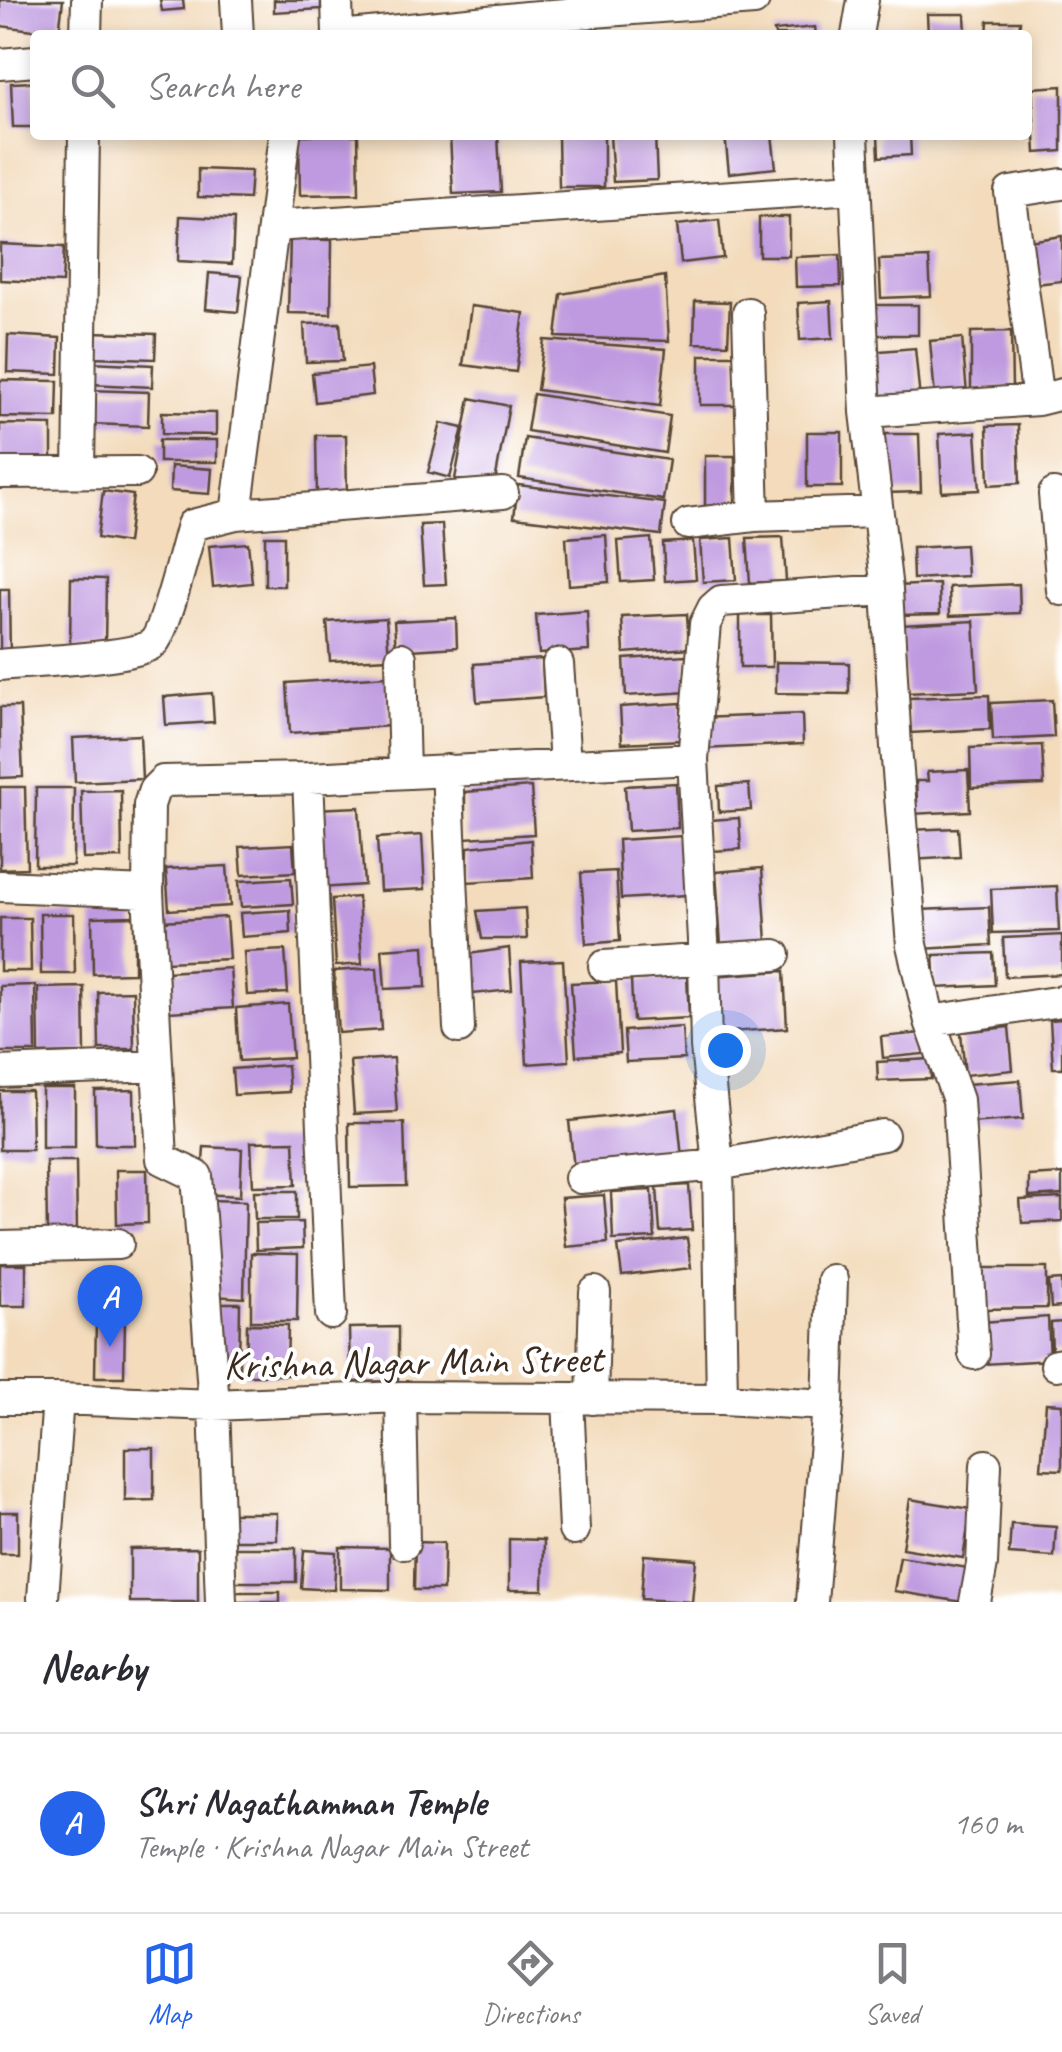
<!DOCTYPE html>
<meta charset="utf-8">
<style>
body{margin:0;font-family:Caveat,sans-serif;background:#f7f7f7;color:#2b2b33}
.you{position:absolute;left:725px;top:1050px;width:35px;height:35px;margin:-25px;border:8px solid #fff;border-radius:50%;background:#1a73e8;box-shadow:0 0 0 15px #1a73e833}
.badge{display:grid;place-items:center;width:65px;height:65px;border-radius:50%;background:#2563eb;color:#fff;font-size:32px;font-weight:700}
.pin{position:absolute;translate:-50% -82px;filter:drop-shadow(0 2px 5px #0008)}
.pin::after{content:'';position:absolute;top:52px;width:35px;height:30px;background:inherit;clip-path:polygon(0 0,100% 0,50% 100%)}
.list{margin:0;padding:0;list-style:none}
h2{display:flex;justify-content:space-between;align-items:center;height:130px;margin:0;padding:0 40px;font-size:42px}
h2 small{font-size:32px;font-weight:400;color:#7c7c81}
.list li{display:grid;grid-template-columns:65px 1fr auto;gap:30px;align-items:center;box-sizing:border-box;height:180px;padding:0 40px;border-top:2px solid #e1e1e2}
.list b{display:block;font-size:38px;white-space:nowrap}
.list p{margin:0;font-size:32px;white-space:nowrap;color:#7c7c81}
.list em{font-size:32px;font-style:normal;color:#7c7c81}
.icon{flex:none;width:55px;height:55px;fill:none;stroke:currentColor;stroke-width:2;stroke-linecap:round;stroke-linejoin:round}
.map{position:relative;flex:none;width:1062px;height:1602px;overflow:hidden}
.search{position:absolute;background:#fff;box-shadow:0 5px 15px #0003;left:30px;right:30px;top:30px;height:110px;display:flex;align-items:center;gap:25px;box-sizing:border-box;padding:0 35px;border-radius:10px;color:#7c7c81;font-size:38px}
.sheet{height:310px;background:#fff}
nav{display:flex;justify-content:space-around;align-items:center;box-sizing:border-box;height:140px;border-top:2px solid #e1e1e2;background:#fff;font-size:28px;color:#7c7c81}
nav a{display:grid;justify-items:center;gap:5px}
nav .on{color:#2563eb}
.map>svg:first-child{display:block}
.building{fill:#bf9ae0}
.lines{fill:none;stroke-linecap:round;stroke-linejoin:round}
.street-casing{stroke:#574536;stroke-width:34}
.street{stroke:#fff;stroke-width:30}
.labels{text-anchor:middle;stroke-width:8;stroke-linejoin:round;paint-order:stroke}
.street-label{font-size:40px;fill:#3b2a1e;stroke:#fff}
</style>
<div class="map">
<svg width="1062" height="1602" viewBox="0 0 1062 1602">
<rect width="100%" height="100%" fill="#fff"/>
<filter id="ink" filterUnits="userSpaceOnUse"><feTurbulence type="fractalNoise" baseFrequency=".01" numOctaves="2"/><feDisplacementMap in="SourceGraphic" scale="20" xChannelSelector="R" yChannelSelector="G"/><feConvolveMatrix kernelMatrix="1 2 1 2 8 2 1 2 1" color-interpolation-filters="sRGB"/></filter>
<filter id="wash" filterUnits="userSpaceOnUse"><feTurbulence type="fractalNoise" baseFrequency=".0048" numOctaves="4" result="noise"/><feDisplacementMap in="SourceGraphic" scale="40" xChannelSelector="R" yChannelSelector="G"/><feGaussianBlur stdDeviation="2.25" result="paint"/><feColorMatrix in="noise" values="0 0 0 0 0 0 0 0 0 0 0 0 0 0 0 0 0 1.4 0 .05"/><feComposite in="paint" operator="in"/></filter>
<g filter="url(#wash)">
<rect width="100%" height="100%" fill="#f3dbbc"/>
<g id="blocks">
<path class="building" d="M0 0H63L59 33 0 26Z
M160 0H183L184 9 162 11Z
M274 0H321V9L274 12Z
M927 14H965L966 35H928Z
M988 21H1020L1019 35H987Z
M815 27 816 35H775L774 31Z
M35 82V127H13L11 83Z
M1062 86V151L1036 153 1032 88Z
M299 135H358L359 194 300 195Z
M450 135H498L501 192 453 194Z
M558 135H604V187H559Z
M610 135H655L657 180 613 182Z
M725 135H772L776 168 729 173Z
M878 135H910L911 155 879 157Z
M198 169 251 171 249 199 198 197Z
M180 216 234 219 232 264 178 261Z
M759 217H789V256H759Z
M719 220 723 258 681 263 677 225Z
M1062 236V281L1035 284 1029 241Z
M290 239 332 240 331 314 288 313Z
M0 244 64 247 62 283 0 280Z
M840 255 841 286 796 287 795 257Z
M929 258 931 296 881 298 879 260Z
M209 273 242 276 238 312 206 309Z
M665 276 669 341 556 337 561 294Z
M695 301 730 302 728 344 694 343Z
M831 301 833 338 800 340 798 303Z
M865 305H918V335H865Z
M471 306 524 313 516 372 463 365Z
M340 323 343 361 306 362 304 324Z
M1011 331 1012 389 971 390V332Z
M92 332 156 334 155 359 91 357Z
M8 335 60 338 59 374 7 372Z
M962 338 967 394 935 397 930 341Z
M544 340 666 349 660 406 537 390Z
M915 348 920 400 874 404 869 352Z
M700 355H737L736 405H700Z
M91 362 153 365 152 387 90 384Z
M370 367 373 395 315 402 312 373Z
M0 380 58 381 57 418 0 417Z
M89 390 149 392 148 426 88 424Z
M533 394 670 416 665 453 527 431Z
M470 398 509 406 494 487 455 479Z
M162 412 216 413V435L162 434Z
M441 423 463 428 450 478 428 472Z
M0 424 52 425V462H0Z
M1018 425 1020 483 989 485 987 426Z
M807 432H842V487H807Z
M976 432 980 490 942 492 939 434Z
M883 434H919L921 492 885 493Z
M316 435H346L347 498H317Z
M525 438 669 460 663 500 519 478Z
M159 440H217V462H159Z
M705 456H735V506H705Z
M171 466 212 469 210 494 170 491Z
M518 485 665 503 661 535 514 517Z
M103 491 133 495 127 543 97 538Z
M442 524 446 584 424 585 420 525Z
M606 535 609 582 569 585 566 538Z
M265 536H284V586H265Z
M783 537 786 581 750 583 747 538Z
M651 538 654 580 621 582 618 541Z
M733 538 736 580 703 582 700 540Z
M693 541 696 579 665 581 663 543Z
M248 543 252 583 213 587 209 546Z
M965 545 967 576 913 579 912 548Z
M71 578 106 579 105 648H70Z
M939 584 940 614 898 615 896 586Z
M1019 584 1020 613 950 616 949 587Z
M0 589H9L10 658H0Z
M587 611 589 651 539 654 536 615Z
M687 614 689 648 624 653 622 617Z
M740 615H771L772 667H740Z
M386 618 389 658 330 661 327 622Z
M456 618 457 647 396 651 394 621Z
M974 621 978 690 905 693 901 625Z
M686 655 688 692 626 696 624 659Z
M542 659 544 697 477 702 474 664Z
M776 662 849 663V694L776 693Z
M387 676 390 726 290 733 287 683Z
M212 693 214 722 166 725 164 697Z
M989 695 990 729 910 733 909 698Z
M1052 700 1054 737 993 740 991 703Z
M681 703 683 740 622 743 620 707Z
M0 707H20L23 777 0 778Z
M802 714 803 744 702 749 700 718Z
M140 735 142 779 75 782 73 738Z
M1042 745 1044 785 971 788 970 748Z
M968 770 970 811 911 814 910 801H917L916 781H928L927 772Z
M676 783 678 828 628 831 625 786Z
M749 784 751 810 719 812 718 786Z
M0 787H25L27 868 0 869Z
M531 787 534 834 465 838V792Z
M36 788H74L73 866H35Z
M121 790 122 858 83 859 81 791Z
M359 807 364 885 319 888 314 809Z
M739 818 741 849 713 851 710 820Z
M958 828 960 857 910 860 909 830Z
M422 835 425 889 380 891 377 838Z
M682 836 686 895 621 899 618 840Z
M531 840 533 878 467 882 468 847Z
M293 844 295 872 242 875 240 847Z
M227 866 230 906 169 910 166 869Z
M762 868 767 942 721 945 716 872Z
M616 871 620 941 586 944 581 873Z
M291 878 293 904 241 907 239 881Z
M1057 886 1059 931 993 933 991 889Z
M358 897 362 964 336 966 332 899Z
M989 907 991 945 921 949 919 910Z
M525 908 527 939H482L477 911Z
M290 910 291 933 242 937 240 913Z
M40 914H74L75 974H41Z
M134 916V973L93 974 92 917Z
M226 917 229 959 166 962 163 921Z
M0 918H30L31 971H0Z
M1062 935V974L1005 977 1003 938Z
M424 946 426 987 385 989 382 949Z
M509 948 512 990 473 994 469 954Z
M285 950 288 993 247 995 244 952Z
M993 953 995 985 936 988 934 955Z
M563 960 569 1061 527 1064 521 962Z
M230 968 233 1008 169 1012 167 972Z
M377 968 381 1030 338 1033 334 971Z
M784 971 787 1028 715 1033 711 976Z
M687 976 689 1018 633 1021 631 980Z
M616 981 620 1053 576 1056 571 983Z
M35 985 36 1052H0V986Z
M84 987 85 1053 39 1054 38 988Z
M133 991 134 1049H99L98 992Z
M288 1004 292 1058 239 1061 236 1008Z
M1062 1019V1068H1053L1050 1020Z
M682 1027 684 1059 626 1062 624 1031Z
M1009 1027 1013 1070 965 1075 961 1032Z
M932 1032 934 1053 883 1058 881 1037Z
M393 1058 397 1112 354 1114 350 1061Z
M930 1059 931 1079 878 1081 877 1062Z
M287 1065 289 1092 234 1095 232 1069Z
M1020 1080 1023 1119 970 1123 967 1084Z
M42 1088H75V1148H42Z
M134 1090 135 1145H96L95 1091Z
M0 1091H31L32 1150H0Z
M677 1109 682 1158 574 1169 569 1121Z
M349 1123H404L406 1186 350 1187Z
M294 1141 296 1185 253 1186 251 1142Z
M204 1147 242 1149 240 1196 201 1194Z
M46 1161H76L77 1233 47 1234Z
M116 1170H147L148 1223 117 1224Z
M1062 1174V1195L1029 1197V1176Z
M689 1185 692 1230 660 1232 657 1187Z
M652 1190 655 1238 613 1240 611 1192Z
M254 1191H297V1219H255Z
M604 1195 608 1243 566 1247 561 1198Z
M1062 1198V1221L1022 1223 1020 1200Z
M207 1200 246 1201 244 1298 213 1296Z
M302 1222 303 1248 256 1250 255 1223Z
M687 1238 691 1268 622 1276 618 1246Z
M251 1253 298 1254 297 1321H251Z
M0 1264H26V1306H0Z
M980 1268H1047V1308L980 1309Z
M1062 1280V1307L1051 1308 1049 1281Z
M216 1303H240L239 1371 217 1369Z
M96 1317H125L124 1377H95Z
M1048 1317 1050 1360 984 1364 982 1322Z
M1062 1322V1352L1052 1353 1051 1323Z
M247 1324 288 1325 287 1375H246Z
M398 1327V1381L350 1382 349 1328Z
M1046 1403 1062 1404V1470L1041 1469Z
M125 1448H154V1500L125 1501Z
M910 1499 971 1509 963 1558 902 1548Z
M0 1512H18V1554H0Z
M229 1513H277V1540H229Z
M1011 1524 1056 1527 1054 1557 1009 1554Z
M509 1539 544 1540 543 1590H509Z
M415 1542 444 1543 443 1590H414Z
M340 1547 390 1548V1590L340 1589Z
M198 1548V1602H130V1549Z
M235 1548H296V1582H235Z
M304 1550 336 1552 334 1590 301 1588Z
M644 1555 696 1559 692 1602 641 1599Z
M900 1557 968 1568 963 1602 894 1591Z
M234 1592H280V1602H234Z"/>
</g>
</g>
<g filter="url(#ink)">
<use href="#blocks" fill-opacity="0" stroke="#574536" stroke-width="2.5"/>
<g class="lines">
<g class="street-casing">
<path id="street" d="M236 0 238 35
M337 0 338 35
M86 35 87 0
M350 35 526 17 754 0
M857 35 863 0
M0 64 35 61
M853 135 866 412 887 590 896 747 912 945 930 1021 958 1100 974 1354
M274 226 855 188
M748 313 754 516 877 512
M1038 400 1010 192 1062 184
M866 412 1038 400 1062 394
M79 471 84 135
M0 473 137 472
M1054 494 1062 590
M236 514 285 135
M688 524 754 516
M401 658 404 773
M558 664 565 763
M0 665C27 662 137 658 153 643 165 632 186 545 192 525L236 514 503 493
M693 759 704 958 706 1047 718 1165 722 1399
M447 770 459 1028
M308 778 331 1314
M0 886 148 892
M604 966 775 955
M930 1021 1062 1001
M0 1072 157 1066
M580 1178 718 1165 883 1135
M0 1247 118 1244
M1056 1365 1062 1364
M401 1397 404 1544
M568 1398 574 1530
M0 1399H58L214 1405 401 1397 722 1399 828 1405
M592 1399 595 1292
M43 1598 58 1399
M221 1602 214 1405 197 1176 162 1159 148 892 149 805 154 790 163 781 308 778 693 759 705 624 713 608 721 601 887 590
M812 1602 828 1405 832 1280
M975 1602 982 1564 986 1465"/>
</g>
<use href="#street" class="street"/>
</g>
</g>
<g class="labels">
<g class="street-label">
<text transform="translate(413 1361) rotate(-1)" y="14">Krishna Nagar Main Street</text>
</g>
</g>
</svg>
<div class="you"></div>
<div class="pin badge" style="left:110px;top:1347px">A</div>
<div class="search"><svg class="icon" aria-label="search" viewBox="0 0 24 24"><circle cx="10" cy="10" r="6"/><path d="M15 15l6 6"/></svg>Search here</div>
</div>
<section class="sheet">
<h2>Nearby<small></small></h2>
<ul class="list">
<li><span class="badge">A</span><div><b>Shri Nagathamman Temple</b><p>Temple · Krishna Nagar Main Street</p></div><em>160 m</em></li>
</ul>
</section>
<nav>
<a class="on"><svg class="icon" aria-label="map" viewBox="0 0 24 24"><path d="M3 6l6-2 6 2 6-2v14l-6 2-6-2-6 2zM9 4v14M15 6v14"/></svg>Map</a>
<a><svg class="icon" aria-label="directions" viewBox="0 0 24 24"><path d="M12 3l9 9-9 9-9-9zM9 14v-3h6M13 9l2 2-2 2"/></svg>Directions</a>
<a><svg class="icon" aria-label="saved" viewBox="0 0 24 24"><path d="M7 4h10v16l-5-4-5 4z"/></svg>Saved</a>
</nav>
